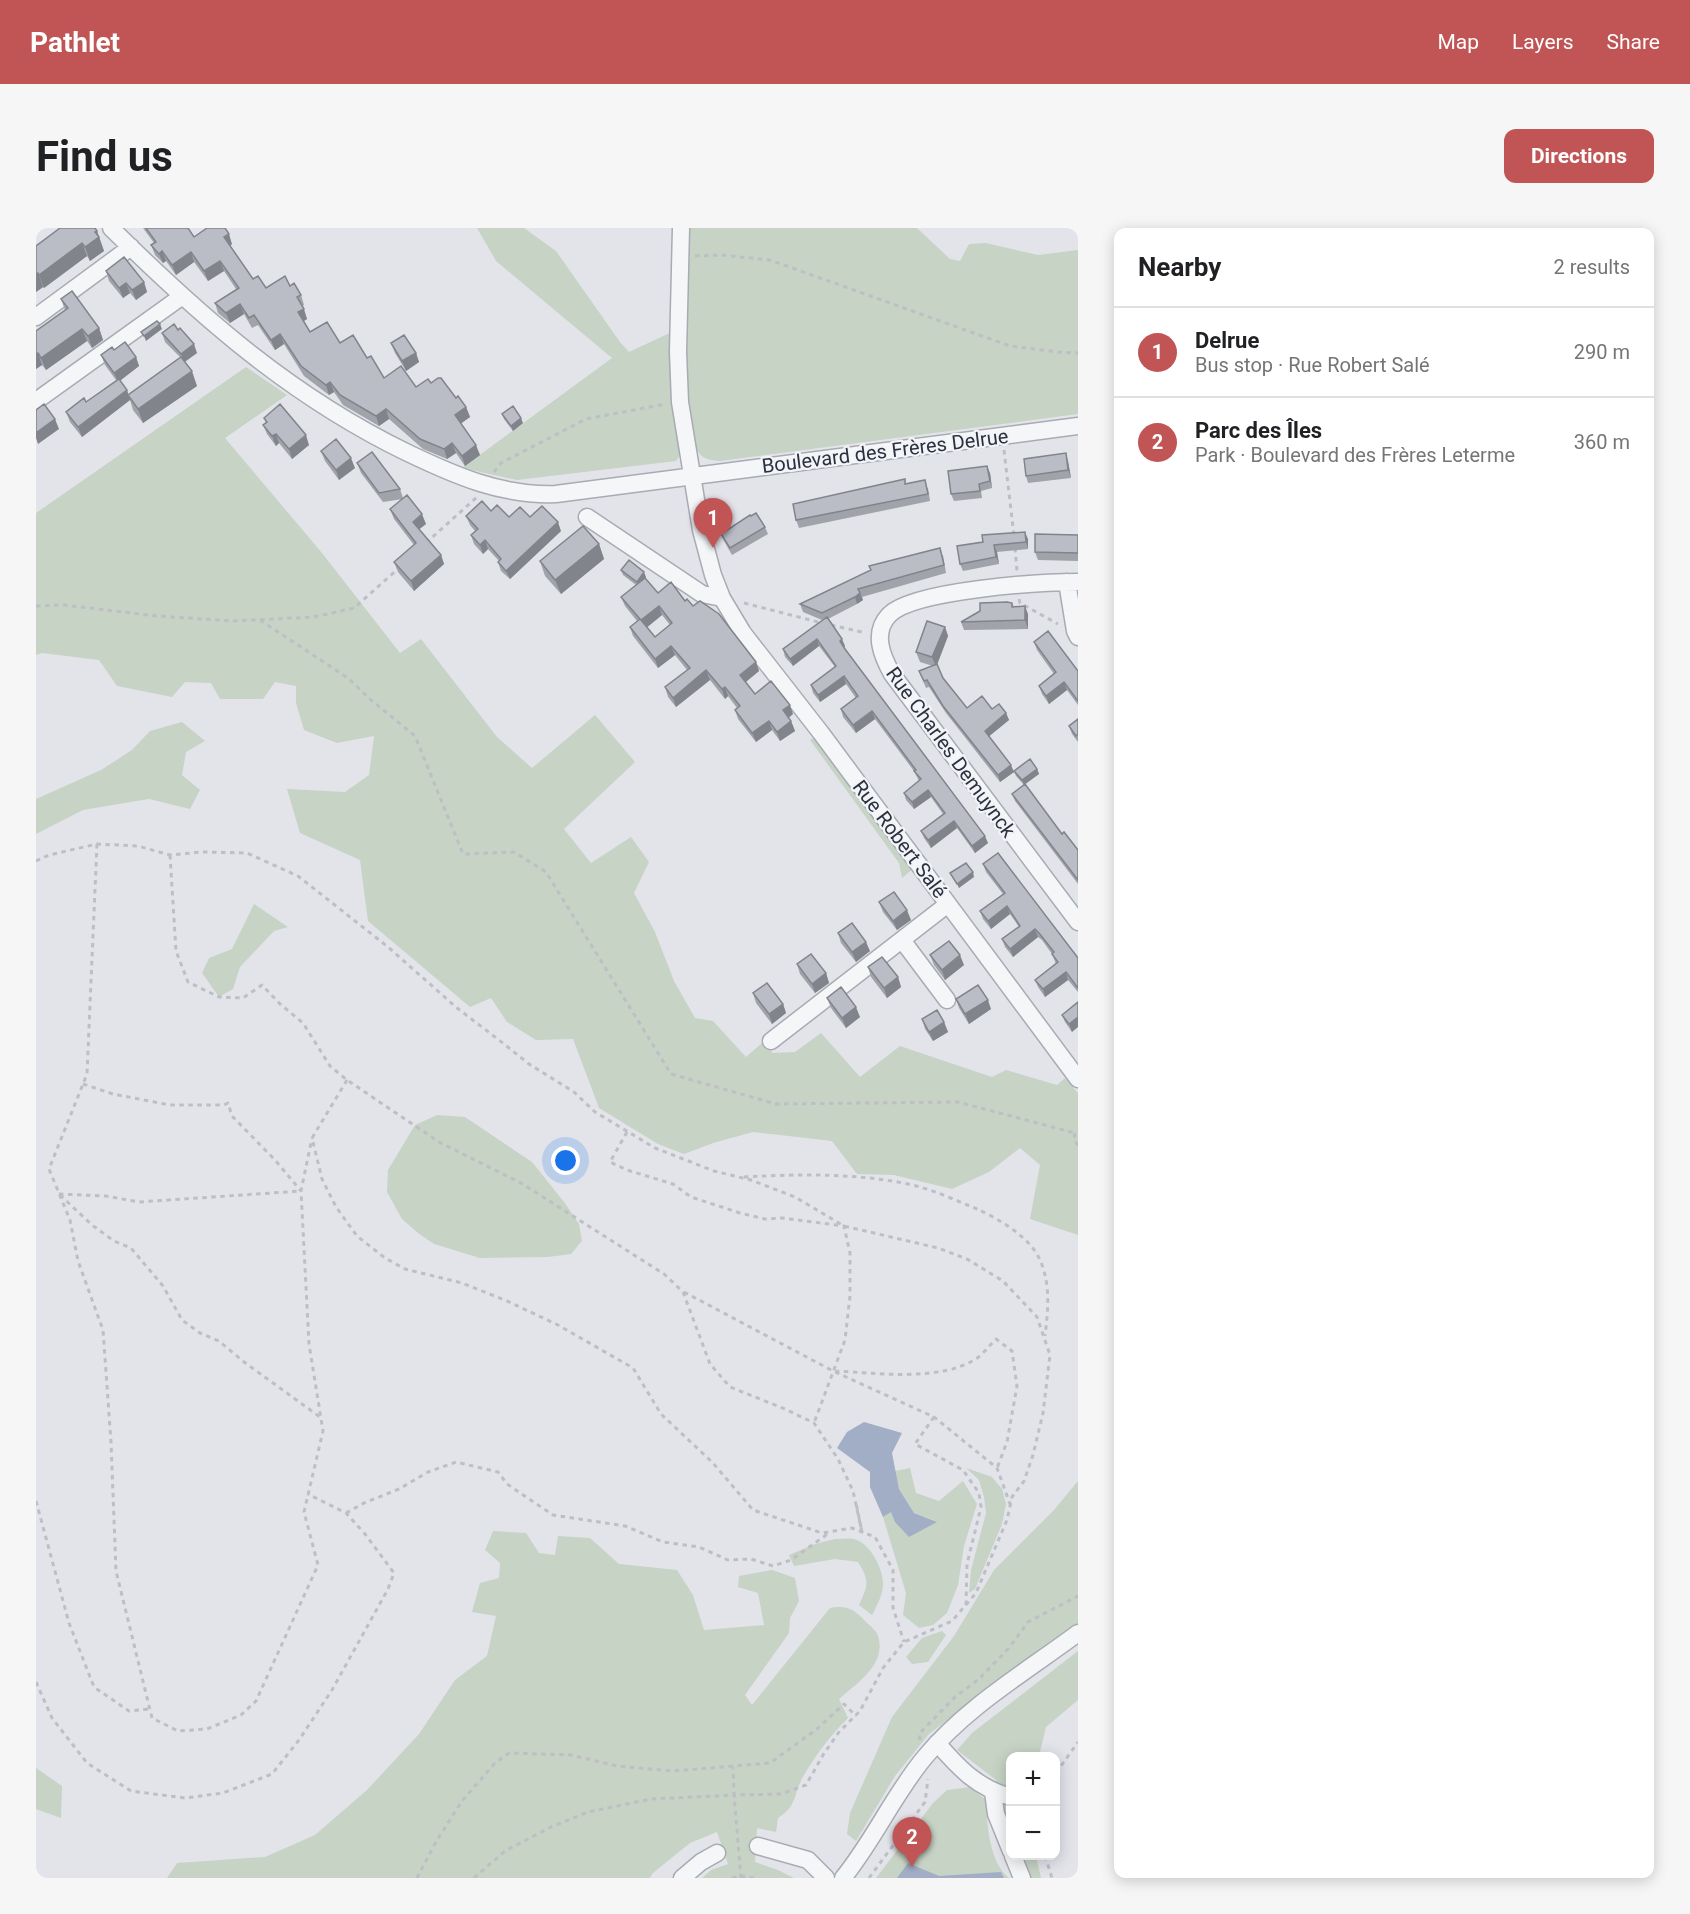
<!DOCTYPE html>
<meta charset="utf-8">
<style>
body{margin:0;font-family:Roboto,sans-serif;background:#f6f6f6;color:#202124}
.controls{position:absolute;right:18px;bottom:18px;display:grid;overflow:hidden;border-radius:12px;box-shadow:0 3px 15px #0003}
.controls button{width:54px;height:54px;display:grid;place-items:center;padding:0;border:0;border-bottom:2px solid #e0e0e0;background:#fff;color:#202124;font:30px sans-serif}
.you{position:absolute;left:530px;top:933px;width:21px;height:21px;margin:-15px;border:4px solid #fff;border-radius:50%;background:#1a73e8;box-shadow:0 0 0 9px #1a73e833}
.badge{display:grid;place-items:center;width:39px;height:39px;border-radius:50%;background:#c15555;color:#fff;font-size:20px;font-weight:700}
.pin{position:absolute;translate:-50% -50px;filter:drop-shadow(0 2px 3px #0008)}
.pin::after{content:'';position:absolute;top:32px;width:21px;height:18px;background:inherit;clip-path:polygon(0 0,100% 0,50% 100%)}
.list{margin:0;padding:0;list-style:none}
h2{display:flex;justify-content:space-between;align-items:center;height:78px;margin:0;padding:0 24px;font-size:26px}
h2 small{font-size:20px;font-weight:400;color:#757577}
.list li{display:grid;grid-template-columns:39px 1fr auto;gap:18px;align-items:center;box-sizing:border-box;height:90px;padding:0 24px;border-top:2px solid #e0e0e0}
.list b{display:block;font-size:22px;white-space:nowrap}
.list p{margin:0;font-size:20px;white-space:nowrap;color:#757577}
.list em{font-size:20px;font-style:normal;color:#757577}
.map{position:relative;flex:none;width:1042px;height:1650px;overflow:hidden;border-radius:12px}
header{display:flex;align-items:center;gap:36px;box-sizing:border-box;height:84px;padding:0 30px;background:#c15555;color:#fff}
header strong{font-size:28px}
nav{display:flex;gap:33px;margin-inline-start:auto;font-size:21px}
.intro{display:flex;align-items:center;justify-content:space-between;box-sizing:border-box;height:144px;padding:0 36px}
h1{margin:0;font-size:42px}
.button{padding:15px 27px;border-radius:12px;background:#c15555;color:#fff;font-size:21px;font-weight:700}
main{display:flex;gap:36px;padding:0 36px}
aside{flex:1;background:#fff;border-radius:12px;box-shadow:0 3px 15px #0003}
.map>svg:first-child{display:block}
.green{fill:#c6d3c5}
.water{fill:#a2aec6}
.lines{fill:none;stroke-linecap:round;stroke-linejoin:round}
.minor-casing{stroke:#a8abb4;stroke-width:19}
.path{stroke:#bdbfc4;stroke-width:3;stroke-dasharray:4.5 4.5;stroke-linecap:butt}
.minor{stroke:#f5f6f8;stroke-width:16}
.wall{fill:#a0a3aa;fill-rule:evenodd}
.shaded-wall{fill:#82848b}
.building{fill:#babdc6;stroke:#82848b;stroke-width:1.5;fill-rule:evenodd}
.labels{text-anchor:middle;stroke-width:4.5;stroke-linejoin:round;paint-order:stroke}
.street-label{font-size:20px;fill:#2c3140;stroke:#f2f4f7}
</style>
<header>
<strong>Pathlet</strong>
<nav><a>Map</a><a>Layers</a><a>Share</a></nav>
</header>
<div class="intro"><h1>Find us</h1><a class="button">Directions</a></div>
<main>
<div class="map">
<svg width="1042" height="1650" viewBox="0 0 1042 1650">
<rect width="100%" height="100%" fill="#e3e4ea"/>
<path class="green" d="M441 0H488L520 23 584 114 593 124 636 104 645 226 640 233 481 252 426 240 576 130 460 33Z
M651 0H881L914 31 924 33 933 16 950 15 1002 27 1042 22V186L684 233C676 232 668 232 663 225 659 220 658 210 657 203 643 137 652 68 651 0Z
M210 139 251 167 189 210 286 325 364 425 385 411 461 509 496 540 559 487 599 534 528 601 555 635 595 609 613 634 598 665 619 704 638 753 659 790 677 793 710 829 726 815 737 825 759 824 785 805 824 849 864 818 956 849 970 842 1021 857 1029 850 1042 865V1007L994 991 1004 937 984 920 953 944 916 961 858 947 821 946 796 913 717 904 677 915 648 926 622 916 563 880 537 811 500 812 471 794 455 770 434 779 332 693 324 632 264 605 251 561 309 564 333 547 338 508 301 515 268 502 260 475V458L239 454 227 471H184L175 455 149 454 136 469 81 458 63 432 6 425 0 427V285Z
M146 494 169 513 150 524 146 547 164 562 154 581 113 571 47 582 0 606V571L65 542 96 522 114 503Z
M780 508 878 640 866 650 863 635 774 512Z
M218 676 252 699 238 703 204 739 197 761 183 769 166 745 173 730 196 721Z
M401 887 429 889 496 934 528 974 543 996 546 1013 535 1026 512 1029 444 1030 398 1016 382 1005 366 991 351 964 352 942 379 897Z
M874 1240 880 1265 903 1273 927 1253 941 1276 928 1318 922 1357 911 1385 897 1397 883 1400 867 1387 870 1365 847 1289 855 1283 900 1293 878 1285 863 1261 859 1243Z
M930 1240 956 1249 966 1261 970 1276 966 1296 939 1361 933 1365 935 1342 950 1285 948 1269 943 1252Z
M1042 1253V1406L929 1478 893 1506 859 1548 820 1613 811 1606 814 1585 856 1489 918 1408 958 1342 1018 1282Z
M457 1303 490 1305 503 1325 519 1327 522 1308 554 1310 583 1336 641 1342 657 1367 668 1402 728 1397 722 1365 702 1359 703 1348 736 1342 759 1350 763 1373 754 1390 753 1405 709 1467 716 1477 794 1380C811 1377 818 1381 830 1394 834 1398 841 1403 842 1408 851 1436 821 1455 803 1471L812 1490C795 1507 781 1525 768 1547 757 1565 762 1578 742 1590L740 1604 721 1600 719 1634 742 1642 758 1650H666L675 1642 692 1636 681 1604 654 1615 617 1645 614 1650H131L141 1635 229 1629 279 1607 331 1562 383 1506 419 1452 451 1428 460 1388 436 1384 444 1355 463 1350 464 1335 449 1322Z
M799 1311C805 1311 812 1310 818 1311 834 1315 847 1340 847 1356 847 1366 841 1378 836 1387L823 1377C832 1358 834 1353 822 1334L799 1331 758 1338 753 1327 779 1316Z
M906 1403 910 1407 892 1434 876 1436 870 1429 886 1410Z
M1042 1423V1472L1010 1499 1003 1528H975L974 1612 965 1589 960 1552 921 1522 936 1505Z
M0 1540 26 1558 25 1590 0 1581Z
M934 1559 950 1572C951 1596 953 1634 973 1650H840L897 1575 911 1562Z
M981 1628H1000L1005 1650H990Z"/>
<path class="water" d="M828 1194 866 1205 856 1225 863 1261 878 1285 901 1294 873 1309 859 1294 855 1284 847 1289 834 1259V1244L801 1220 811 1204Z
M872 1635 903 1648 965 1644 968 1650H861Z"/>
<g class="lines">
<g class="minor-casing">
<path id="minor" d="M75 0C166 90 256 169 372 225 420 248 466 268 520 266L1042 198
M645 0 642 124 644 174 665 302 677 347 686 370 707 405 785 505 1042 851
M0 89 95 19
M0 173 145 69
M551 289 666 366 686 370
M1031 354 1039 403 1042 409
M1042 354C1005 354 877 362 853 387 836 405 846 428 856 446L1042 694
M866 712 911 772
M735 813 912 676
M901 1515C923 1540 941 1560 975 1569
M957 1564 960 1586 975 1623
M722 1618 772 1632 790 1650
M977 1628 986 1650
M646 1650 665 1634 681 1625
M807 1650C838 1612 858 1566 889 1529 930 1479 991 1443 1042 1405"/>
</g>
<path class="path" d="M659 28 685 27 734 32 974 118 1022 124 1042 125
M968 222 978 308
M458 244 465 235 550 191 630 176
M390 315 441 269
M979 320 981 343
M983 371 984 375 1022 396
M708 375 786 395
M0 378 28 377 121 388 197 393 278 389 318 380 363 340
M224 392 312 450 334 471 379 508 427 626 478 624 510 644 635 846 740 876 922 874 1039 905
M795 397 830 405
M61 616 51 846 13 941 34 992 42 1033 67 1102 75 1214 80 1343 116 1490 142 1503 171 1501 205 1487 220 1473 282 1337 268 1284 287 1203 273 1116 265 963 276 910
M134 627 140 723 152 754 183 769 207 770 226 757 244 776 267 795 294 838 311 852 403 914 485 955 628 1046 647 1064 674 1136 694 1159 749 1181 778 1195 802 1231 817 1263 826 1304 820 1275
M0 633 13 627 61 616 102 618 134 627 166 624 211 625 262 648 352 719 421 780 463 812 493 836 538 864 559 884 619 920 678 943 715 952 759 969 808 998 902 1020 931 1031 967 1053 1001 1089 1014 1127 1007 1185 997 1227 988 1253 976 1269 971 1292 940 1365 916 1393 868 1414 847 1440 824 1483 803 1504 787 1527 770 1557 745 1566 698 1567 705 1650
M311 852 276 910 286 951 300 979 321 1008 349 1030 369 1041 426 1055 471 1073 522 1097 597 1140 625 1186 677 1235 717 1282 786 1305 816 1300 839 1309 857 1342V1380L868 1414
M47 856 77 866 134 877H188L192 875 196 888 239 932 265 963
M591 904 574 934 591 942 637 956 655 969 704 985 729 991 746 990 808 998 814 1025V1068L809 1112 778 1195
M1039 905 1038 911 1042 918
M708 949C762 946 819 945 872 956 896 961 919 972 941 981 963 991 994 1009 1004 1032 1015 1057 1012 1083 1009 1108
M23 966 70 968 103 974 265 963
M24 967 56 997 78 1013 95 1020 127 1058 146 1092 164 1105 183 1113 208 1134 284 1189
M648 1064 797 1143 898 1189 961 1240 974 1276
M799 1143C842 1145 902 1154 940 1131 947 1126 953 1118 960 1111L976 1123 981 1158 971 1214 961 1240
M898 1189 879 1216 927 1242 943 1265 945 1279 931 1336 930 1377
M0 1273 33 1395 58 1459 93 1483 114 1481 101 1482
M310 1285 328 1275 363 1261 392 1244 420 1234 462 1244 471 1256 517 1287 589 1298 627 1314 663 1319 692 1332 715 1331 737 1338 755 1332 793 1305
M0 1454 16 1490 51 1535 95 1563 149 1570 187 1565 236 1546 263 1512 296 1462 352 1361 358 1345 329 1306 310 1285 272 1266
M884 1512 883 1506 919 1469 943 1451 973 1420 992 1394 1042 1368
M1020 1545 1042 1514
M1009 1628 1016 1650
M381 1650 401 1612 426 1573 459 1535 473 1525 535 1527 581 1538 637 1543 734 1535 781 1501 808 1476 820 1488
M438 1650 469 1623 515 1599 552 1584 615 1571 698 1567 697 1539
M696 1650 705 1648 718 1650
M833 1650 889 1574 892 1551"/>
<use href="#minor" class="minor"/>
</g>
<path class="wall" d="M22 0H59L61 3 68 23 54 33 51 28 8 60 7 59 0 64V18L23 1Z
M107 0H152L158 9 196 16 194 18 217 51 230 60 254 58 265 67 268 77 266 78 271 91 268 93 274 104 304 115 331 130 348 150 380 159 395 155 420 170 430 179 434 189 425 195 444 227 429 238 420 225 411 231 387 221 353 191 343 198 307 177 298 164 293 167 268 148 248 116 239 122 222 97 216 100 208 86 194 95 182 85 179 75 200 61 188 43 172 53 158 34 140 47 130 33 127 35 119 27 115 17 118 15Z
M70 43 108 54 111 64 100 72 94 65 87 70 73 53Z
M25 71 63 100 67 112 56 120 51 113 10 142 6 137 0 141V103L29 82Z
M126 105 161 125 149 134 161 158 107 195 97 182 94 172 46 209 34 194 30 184 50 174 80 152 69 137 65 127 78 122 100 129 103 138 84 153 91 162 92 167 144 129 129 114Z
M355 115 380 125 383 134 370 143 359 125Z
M466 186 487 195 477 203 468 191Z
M228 190 273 217 256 231 243 215 240 218 231 206 227 197 230 195Z
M285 223 319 240 303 252 289 233Z
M1032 233 1035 250 992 255 990 248Z
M321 235 364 261 367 270 390 296 383 301 405 327 408 336 378 363 362 344 358 334 378 317 358 291 354 281 367 271 347 274 325 245Z
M954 245 956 260 945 263 946 270 918 273 915 266Z
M869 251 870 256 892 260 894 273 763 300 760 292Z
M455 283 473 289H494L525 303 474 351 465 343 462 334 463 333 452 321 447 326 438 316 435 307 439 303 434 297 430 288Z
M715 288 729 299 732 306 696 327 688 313 685 306Z
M1042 307V333L1002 332 999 324Z
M992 311V321L961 324 963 336 927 343 924 336 921 318Z
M563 316 568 331 525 366 509 348 504 333Z
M907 327 910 345 826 369 827 372 821 376 792 391 809 418 808 419 952 615 939 625 921 600 895 620 888 610 885 603 907 586 895 569 878 581 870 572 868 565 883 553 878 543 839 491 820 505 807 489 805 481 820 470 810 456 784 474 777 465 775 457 799 439 783 418 757 438 749 429 747 421 786 392 767 384 764 376Z
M585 342 610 349 609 350 622 365 649 373 657 378 720 434 723 443 710 454 719 466 757 486 753 490 755 493 759 503 744 513 736 502 720 514 702 491 699 482 701 480 692 468 689 471 674 452 640 479 632 469 629 459 651 442 639 427 622 440 597 408 594 399 601 393 589 378 585 369 600 357 587 347ZM626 387 634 397 619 409 611 399Z
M976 375 978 379 992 386V401L928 402 925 394Z
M909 399 912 408 901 437 907 450 931 480 956 481 970 485 973 492 953 508 978 544 964 554 910 485 893 459 890 460 883 443 897 438 884 434 880 424Z
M998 414 1042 443V477L1031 462 1013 476 1006 466 1003 458 1018 446 1001 422Z
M1042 491V514L1036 506 1033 498Z
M1001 541 1003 546 989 556 1026 606 1042 622V656L979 573 976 566 988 557 980 548 978 543Z
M947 636 1042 730V764L1032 752 1009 769 1002 759 999 752 1020 736 1016 726 1006 712 1002 709 977 729 969 719 966 711 983 699 974 686 955 701 947 691 944 683 967 666 950 644Z
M843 674 875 692 861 702 847 684Z
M802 705 834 723 820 734 805 715Z
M894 727 928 737 909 752 898 737Z
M761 736 790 745 793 755 779 765 764 746Z
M832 739 862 749 865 759 851 770 835 749Z
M717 765 747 776 750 785 736 796 720 775Z
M791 770 824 789 810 800 795 780Z
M920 771 955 781 933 796 923 780Z
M1042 774 1036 804 1029 794 1026 787Z
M886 791 908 794 912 804 897 813 889 801Z"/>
<path class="shaded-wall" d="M61 3 68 23 54 33 49 19 59 4Z
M193 6 196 16 192 19 188 9Z
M46 15 51 28 8 60 3 47Z
M126 23 130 33 127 35 123 26Z
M155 24 158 34 140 47 136 37Z
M184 33 188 43 172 53 168 43Z
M2 45 7 59 0 64V47Z
M108 54 111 64 100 72 96 62Z
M90 55 94 65 87 70 83 60Z
M204 76 208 86 194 95 190 85Z
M268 81 271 91 266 94 262 84Z
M124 96 126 101 110 113 108 108Z
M63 100 67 112 56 120 52 108Z
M46 101 51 113 10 142 5 130Z
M244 106 248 116 239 122 235 112Z
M158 116 161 125 148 134 145 126Z
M2 125 6 137 0 141V126Z
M380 125 383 134 370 143 366 133Z
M100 129 103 138 82 154 78 145Z
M156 143 161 158 107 195 102 181Z
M294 154 298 164 293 167 290 157Z
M91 162 94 172 46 209 42 199Z
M430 179 434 189 423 197 419 187Z
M350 181 353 191 343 198 340 188Z
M485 190 487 195 477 203 475 198Z
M19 191 23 201 2 216 0 210V205Z
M240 206 243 215 240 218 236 208Z
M270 207 273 217 256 231 253 221Z
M416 215 420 225 411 231 408 221Z
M440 217 444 227 429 238 426 228Z
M1030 225 1032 233 1035 250 1032 242Z
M315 230 319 240 303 252 300 242Z
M951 238 954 245 956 260 954 253Z
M386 286 390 296 381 303 377 294Z
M522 294 525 303 474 351 470 343Z
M989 304 992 311V321L990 314Z
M449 312 452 321 447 326 444 317Z
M563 316 568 331 525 366 519 352Z
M958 317 961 324 963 336 960 329Z
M405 327 408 336 378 363 375 353Z
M608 344 610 349 603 358 601 354Z
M824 365 827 372 821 376 819 369Z
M623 378 626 387 609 401 605 392Z
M989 378 992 386V401L989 392Z
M909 399 912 408 900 439 896 429Z
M781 411 783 418 757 438 754 431Z
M806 411 809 418 806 420 804 413Z
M635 418 639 427 622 440 619 431Z
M720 434 723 443 707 456 704 447Z
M670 442 674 452 640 479 637 470Z
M808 448 810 456 784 474 782 467Z
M1028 454 1031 462 1013 476 1010 468Z
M689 459 692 468 689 471 686 461Z
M754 477 757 486 750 491 747 482Z
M836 483 839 491 820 505 817 497Z
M970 485 973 492 951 510 949 503Z
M733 493 736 502 720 514 716 505Z
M755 493 759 503 744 513 741 504Z
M975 537 978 544 964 554 962 547Z
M1001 541 1003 546 988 557 986 552Z
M892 562 895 569 878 581 876 574Z
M918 593 921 600 895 620 892 612Z
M949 608 952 615 939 625 936 618Z
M937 644 938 649 923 660 921 656Z
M971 678 974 686 955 701 952 693Z
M871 682 875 692 861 702 857 693Z
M999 701 1002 709 977 729 974 721Z
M830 714 834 723 820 734 816 724Z
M924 727 928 737 909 752 906 742Z
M1030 744 1032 752 1009 769 1007 761Z
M790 745 793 755 779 765 776 756Z
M862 749 865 759 851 770 848 760Z
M952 772 955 781 933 796 929 786Z
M747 776 750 785 736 796 733 786Z
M820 779 824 789 810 800 806 790Z
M1042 789V799L1036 804 1033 796Z
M908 794 912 804 897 813 893 804Z"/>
<path class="building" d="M24 0H59L61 3 59 4 63 9 49 19 46 15 3 47 2 45 0 47V18Z
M110 0H152L158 9 171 0H189L193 6 188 9 217 51 222 48 230 60 249 48 254 58 258 55 265 67 261 69 268 81 262 84 274 104 291 94 304 115 317 107 331 130 335 128 348 150 365 138 380 159 392 151 395 155 402 150H405L420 170 422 168 430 179 419 187 440 217 426 228 416 215 408 221 384 211 350 181 340 188 304 167 294 154 290 157 265 138 244 106 235 112 218 87 213 90 204 76 190 85 179 75 203 60 184 33 168 43 155 24 136 37 126 23 123 26 115 17 120 14Z
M88 29 108 54 96 62 90 55 83 60 70 43Z
M36 63 63 100 52 108 46 101 5 130 2 125 0 126V103L32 80 25 71Z
M121 93 124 96 108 108 105 104Z
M138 96 142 102 144 100 158 116 145 126 126 105Z
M368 107 380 125 366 133 355 115Z
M89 114 100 129 78 145 65 127 76 119 78 122Z
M145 129 156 143 102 181 92 167Z
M83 151 91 162 42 199 30 184 48 170 50 174Z
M8 176 19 191 0 205V182Z
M244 176 270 207 253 221 240 206 236 208 227 197 231 194 228 190Z
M477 178 485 190 475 198 466 186Z
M300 211 315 230 300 242 285 223Z
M336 224 364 261 343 265 321 235Z
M1030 225 1032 242 990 248 988 231Z
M951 238 954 253 943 256 944 263 915 266 912 243Z
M869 251V256L889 252 892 266 760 292 757 276Z
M371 267 386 286 377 294 405 327 375 353 358 334 380 315 354 281Z
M446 273 455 283 461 277 473 289 484 279 494 289 506 278 522 294 470 343 462 334 465 331 449 312 444 317 435 307 442 301 430 288Z
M720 285 729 299 694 320 685 306 714 287 715 288Z
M547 298 563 316 519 352 504 333Z
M989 304 990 314 958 317 960 329 924 336 921 318 947 314 946 307Z
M999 306 1042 307V325L999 324Z
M904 320 908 337 822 361 824 365 819 369 786 385 764 376 835 342 833 338Z
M593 332 608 344 601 354 585 342Z
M609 350 622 365 635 354 649 373 651 371 657 378 664 373 683 386 720 434 704 447 719 466 735 453 754 477 747 482 755 493 741 504 733 493 716 505 699 482 704 478 689 459 686 461 670 442 637 470 629 459 654 440 635 418 619 431 594 399 604 391 585 369ZM623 378 636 395 619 409 605 392Z
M971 374 976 375V379L989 378V392L925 394 944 383V375Z
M791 389 806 411 804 413 809 421 949 608 936 618 918 593 892 612 885 603 909 585 892 562 876 574 868 565 885 551 878 543 880 542 836 483 817 497 805 481 822 468 808 448 782 467 775 457 800 438 781 411 754 431 747 421Z
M891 393 909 399 896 429 880 424Z
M1012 403 1042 443V473L1028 454 1010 468 1003 458 1020 444 998 414Z
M901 436 907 450 931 480 946 468 956 481 963 476 970 485 949 503 975 537 962 547 907 478 891 452 888 453 883 443Z
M1042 491V506L1040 508 1033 498Z
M994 531 1001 541 986 552 978 543Z
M989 556 1026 606 1028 604 1042 622V652L976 566Z
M962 625 1042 730V760L1030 744 1007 761 999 752 1022 734 1016 726 1018 724 1003 705 999 701 974 721 966 711 984 698 971 678 952 693 944 683 969 665 947 636Z
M930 635 937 644 921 656 914 645Z
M858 664 871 682 857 693 843 674Z
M816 695 830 714 816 724 802 705Z
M913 713 924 727 906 742 894 727Z
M775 726 790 745 776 756 761 736Z
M846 729 862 749 848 760 832 739Z
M731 755 747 776 733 786 717 765Z
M942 757 952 772 929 786 920 771Z
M805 759 820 779 806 790 791 770Z
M1042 774V789L1033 796 1026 787Z
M901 782 908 794 893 804 886 791Z"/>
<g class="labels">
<g class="street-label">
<text transform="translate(849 223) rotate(-7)" y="7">Boulevard des Frères Delrue</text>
<text transform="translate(915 524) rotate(54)" y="7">Rue Charles Demuynck</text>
<text transform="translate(864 611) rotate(53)" y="7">Rue Robert Salé</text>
</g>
</g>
</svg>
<div class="controls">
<button>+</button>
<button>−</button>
</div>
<div class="you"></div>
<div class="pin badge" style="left:677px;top:320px">1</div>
<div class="pin badge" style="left:876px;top:1639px">2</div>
</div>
<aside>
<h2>Nearby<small>2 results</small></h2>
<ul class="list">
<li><span class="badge">1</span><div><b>Delrue</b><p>Bus stop · Rue Robert Salé</p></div><em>290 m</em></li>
<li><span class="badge">2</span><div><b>Parc des Îles</b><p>Park · Boulevard des Frères Leterme</p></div><em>360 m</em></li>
</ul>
</aside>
</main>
